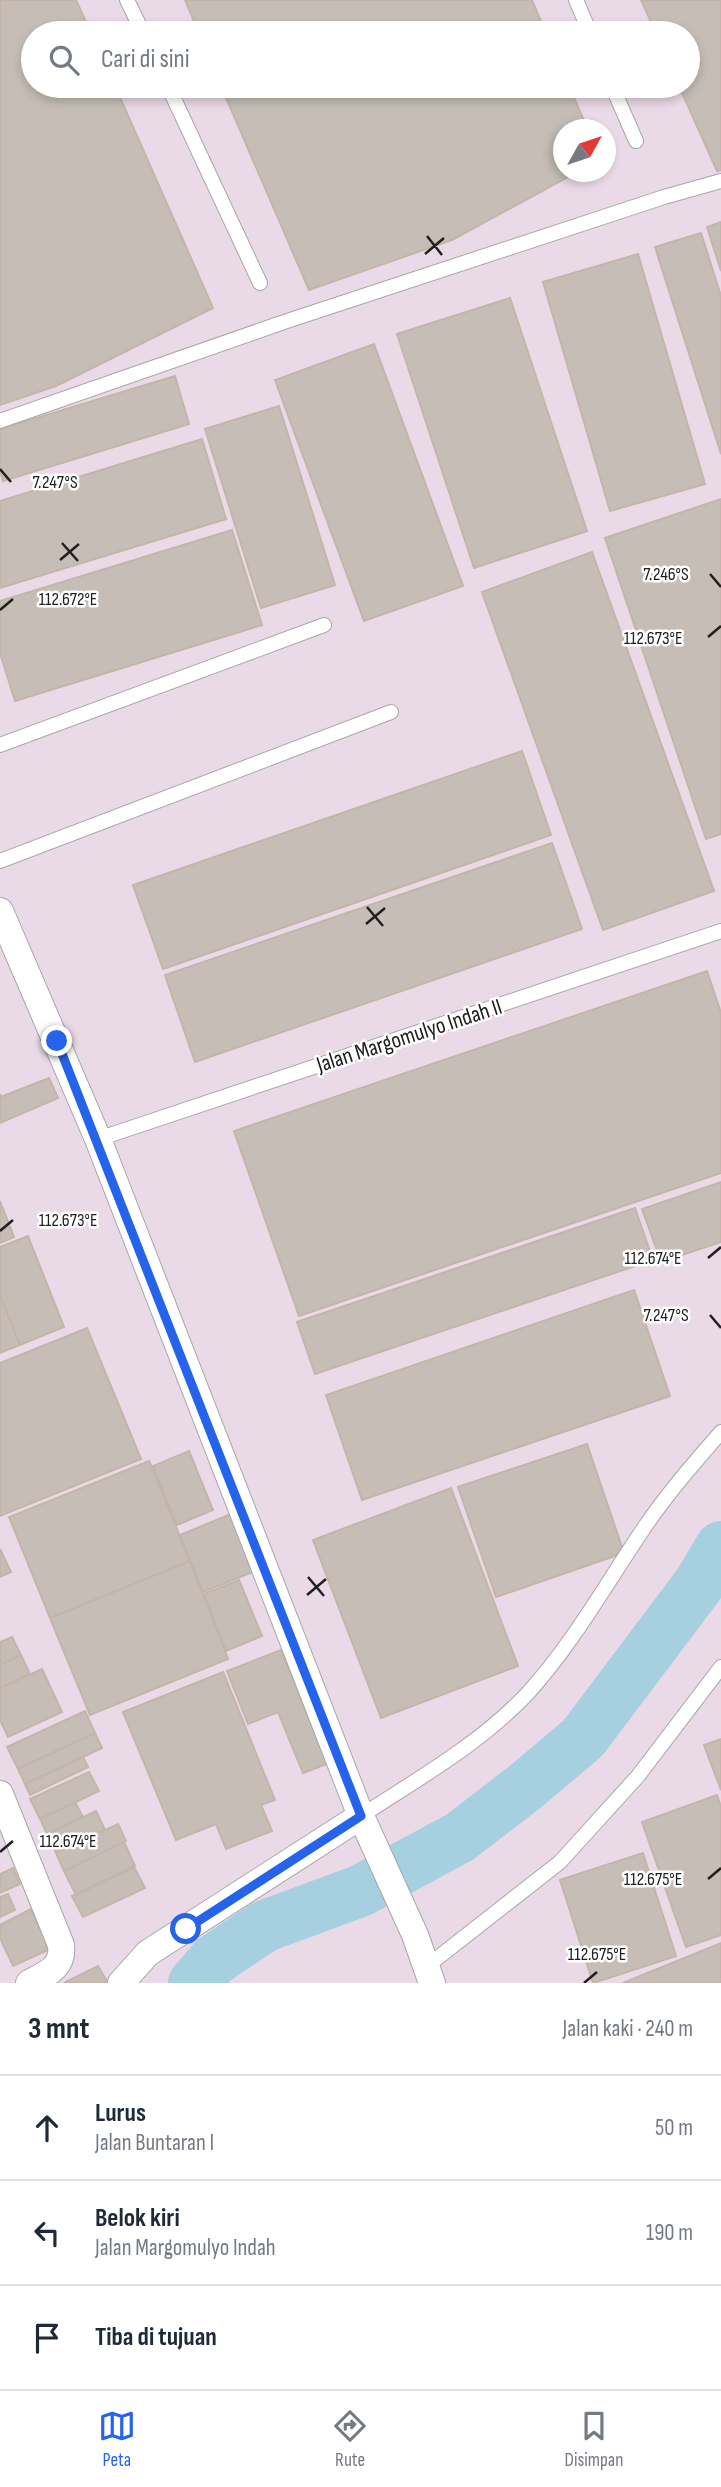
<!DOCTYPE html>
<html lang="id">
<meta charset="utf-8">
<style>
body{margin:0;font-family:"Sofia Sans Condensed",sans-serif;background:#f2f2f3;color:#1f2937}
.compass{position:absolute;left:553px;top:119px;width:63px;height:63px;border-radius:50%;background:#fff;box-shadow:0 4px 10px #0003;rotate:50deg}
.stop{position:absolute;width:21px;height:21px;margin:-16px;border:5px solid #2563eb;border-radius:50%;background:#fff}
.stop.end{background:#2563eb;border-color:#fff;box-shadow:0 2px 7px #0008}
.list{margin:0;padding:0;list-style:none}
h2{display:flex;justify-content:space-between;align-items:center;height:91px;margin:0;padding:0 28px;font-size:30px}
h2 small{font-size:23px;font-weight:400;color:#747a83}
.list li{display:grid;grid-template-columns:46px 1fr auto;gap:21px;align-items:center;box-sizing:border-box;height:105px;padding:0 28px;border-top:2px solid #e0e1e3}
.list b{display:block;font-size:26px;white-space:nowrap}
.list p{margin:0;font-size:23px;white-space:nowrap;color:#747a83}
.list em{font-size:23px;font-style:normal;color:#747a83}
.icon{flex:none;width:38px;height:38px;fill:none;stroke:currentColor;stroke-width:2;stroke-linecap:round;stroke-linejoin:round}
.map{position:relative;flex:none;width:721px;height:1983px;overflow:hidden}
.search{position:absolute;background:#fff;box-shadow:0 4px 10px #0003;left:21px;right:21px;top:21px;height:77px;display:flex;align-items:center;gap:18px;box-sizing:border-box;padding:0 24px;border-radius:38px;color:#747a83;font-size:26px}
.sheet{height:406px;background:#fff}
nav{display:flex;justify-content:space-around;align-items:center;box-sizing:border-box;height:98px;border-top:2px solid #e0e1e3;background:#fff;font-size:19px;color:#747a83}
nav a{display:grid;justify-items:center;gap:4px}
nav .on{color:#2563eb}
.map>svg:first-child{display:block}
.industrial{fill:#ead9e6;fill-rule:evenodd}
.lines{fill:none;stroke-linecap:round;stroke-linejoin:round}
.river{stroke:#a6d0e0;stroke-width:52}
.building{fill:#c6beb6;stroke:#c3b5a9;stroke-width:2}
.service-casing{stroke:#a7a7a7;stroke-width:16}
.minor-casing{stroke:#a7a7a7;stroke-width:28}
.service{stroke:#fff;stroke-width:14}
.minor{stroke:#fff;stroke-width:26}
.route{stroke:#2563eb;stroke-width:9}
.ticks{fill:none;stroke:#202020;stroke-width:2.5}
.labels{text-anchor:middle;stroke-width:5;stroke-linejoin:round;paint-order:stroke}
.street-label{font-size:23px;fill:#202020;stroke:#fff}
.ticks-label{font-size:18px;text-anchor:middle;fill:#202020;stroke:#fff;stroke-width:5;stroke-linejoin:round;paint-order:stroke}
</style>
<div class="map">
<svg width="721" height="1983" viewBox="0 0 721 1983">
<rect width="100%" height="100%" fill="#f1eee7"/>
<path class="industrial" d="M0 0H721V1983H0ZM33 33H688V86H33ZM564 130H606V172H564Z"/>
<g class="lines">
<path class="river" d="M194 1983 214 1960 265 1926 360 1891 460 1837 525 1787 583 1738 699 1584 721 1547"/>
</g>
<path class="building" d="M0 0H76L91 33H33V86H115L213 308 56 386 0 405Z
M185 0H532L546 33H199Z
M641 0H721V170L717 171 679 86H688V33H656Z
M221 86H569L588 130H564V172H577L452 240 309 290Z
M721 222V271L707 227Z
M701 233 721 296V454L655 247Z
M638 254 705 484 610 511 543 282Z
M510 298 587 531 474 568 397 334Z
M374 344 463 586 364 621 275 380Z
M175 376 189 424 3 481 0 471V429Z
M279 406 335 585 261 608 205 429Z
M202 439 226 519 0 588V501Z
M721 499V834L706 839 605 538Z
M232 530 262 625 15 701 0 653V601Z
M592 552 714 891 603 930 482 592Z
M522 751 551 835 163 969 133 885Z
M552 843 582 929 195 1062 165 975Z
M707 971 721 1013V1173L299 1316 234 1131Z
M49 1078 58 1098 0 1123V1094L1 1097Z
M721 1182V1242L661 1262 642 1209Z
M0 1201 14 1237 0 1243Z
M635 1208 653 1260 315 1374 297 1322Z
M28 1236 64 1327 20 1345 0 1295V1247Z
M634 1290 670 1396 362 1500 326 1395Z
M0 1295 20 1345 0 1353Z
M87 1328 141 1459 0 1516V1363Z
M587 1444 624 1553 496 1597 458 1487Z
M189 1451 213 1510 177 1525 153 1466Z
M149 1461 190 1561 50 1618 9 1517Z
M451 1488 518 1666 381 1718 313 1540Z
M231 1514 255 1571 203 1592 180 1535Z
M0 1549 11 1572 0 1577Z
M190 1561 228 1659 90 1715 50 1618Z
M239 1580 262 1636 226 1651 204 1594Z
M12 1637 21 1655 0 1665V1642Z
M281 1650 327 1764 303 1773 278 1712 248 1724 227 1671Z
M21 1655 30 1674 0 1688V1665Z
M42 1669 62 1712 8 1737 0 1720V1688Z
M223 1672 275 1800 261 1805 272 1831 226 1849 216 1824 176 1840 123 1712Z
M85 1711 95 1733 18 1769 7 1747Z
M95 1733 102 1748 25 1784 18 1769Z
M721 1739V1790L704 1745Z
M83 1757 88 1767 30 1795 25 1784Z
M89 1772 99 1791 40 1819 30 1799Z
M717 1795 721 1807V1935L686 1947 642 1822Z
M75 1802 83 1817 47 1834 40 1819Z
M96 1811 105 1830 56 1853 47 1834Z
M118 1824 126 1841 64 1871 56 1853Z
M124 1842 135 1866 76 1895 64 1871Z
M643 1853 676 1956 593 1983 560 1880Z
M134 1867 145 1888 83 1917 72 1896Z
M13 1868 20 1884 0 1893V1874Z
M8 1894 15 1910 0 1917V1897Z
M31 1909 50 1949 13 1966 0 1938V1925Z
M721 1943V1983H623Z
M98 1966 108 1983H64Z"/>
<g class="lines">
<g class="service-casing">
<path id="service" d="M127 0 143 33
M576 0 590 33
M168 86 260 283
M612 86 636 141
M0 421 287 321 664 197 721 181
M0 745 324 625
M0 861 391 712
M98 1139 721 931
M361 1816C419 1778 480 1744 528 1693 574 1642 606 1584 644 1528 667 1494 694 1463 721 1432
M426 1967 560 1862 638 1776 721 1667"/>
</g>
<g class="minor-casing">
<path id="minor" d="M0 911 98 1139 361 1816 415 1935 432 1983
M0 1794 61 1945C64 1968 46 1974 29 1983
M121 1983 148 1953 361 1816"/>
</g>
<use href="#service" class="service"/>
<use href="#minor" class="minor"/>
</g>
<g class="lines">
<path class="route" d="M57 1041 361 1816 186 1929"/>
</g>
<path class="ticks" d="M427 236 442 255M425 254 444 238M0 469 11 482M62 543 78 561M60 560 79 544M710 574 721 587M0 610 13 599M708 637 721 626M367 907 383 926M366 924 385 908M0 1231 13 1220M708 1258 721 1247M710 1315 721 1328M308 1577 324 1596M307 1595 326 1579M0 1852 13 1841M708 1879 721 1868M584 1983 597 1972"/>
<g class="labels">
<g class="street-label">
<text transform="translate(409 1035) rotate(-18)" y="8">Jalan Margomulyo Indah II</text>
</g>
</g>
<g class="ticks-label">
<text x="55" y="488">7.247°S</text>
<text x="666" y="580">7.246°S</text>
<text x="68" y="605">112.672°E</text>
<text x="653" y="644">112.673°E</text>
<text x="68" y="1226">112.673°E</text>
<text x="653" y="1264">112.674°E</text>
<text x="666" y="1321">7.247°S</text>
<text x="68" y="1847">112.674°E</text>
<text x="653" y="1885">112.675°E</text>
<text x="597" y="1960">112.675°E</text>
</g>
</svg>
<svg class="compass" viewBox="-18 -18 36 36"><path d="M0-13l5 13h-10z" fill="#e53935"/><path d="M0 13l5-13h-10z" fill="#747a83"/></svg>
<div class="stop" style="left:186px;top:1929px"></div>
<div class="stop end" style="left:57px;top:1041px"></div>
<div class="search"><svg class="icon" aria-label="search" viewBox="0 0 24 24"><circle cx="10" cy="10" r="6"/><path d="M15 15l6 6"/></svg>Cari di sini</div>
</div>
<section class="sheet">
<h2>3 mnt<small>Jalan kaki · 240 m</small></h2>
<ul class="list">
<li><svg class="icon" aria-label="ahead" viewBox="0 0 24 24"><path d="M12 20V5M6 11l6-6 6 6"/></svg><div><b>Lurus</b><p>Jalan Buntaran I</p></div><em>50 m</em></li>
<li><svg class="icon" aria-label="left" viewBox="0 0 24 24"><path d="M17 20v-9H6M10 6l-5 5 5 5"/></svg><div><b>Belok kiri</b><p>Jalan Margomulyo Indah</p></div><em>190 m</em></li>
<li><svg class="icon" aria-label="arrive" viewBox="0 0 24 24"><path d="M6 21V4h12l-3 4 3 4H6"/></svg><div><b>Tiba di tujuan</b></div></li>
</ul>
</section>
<nav>
<a class="on"><svg class="icon" aria-label="map" viewBox="0 0 24 24"><path d="M3 6l6-2 6 2 6-2v14l-6 2-6-2-6 2zM9 4v14M15 6v14"/></svg>Peta</a>
<a><svg class="icon" aria-label="directions" viewBox="0 0 24 24"><path d="M12 3l9 9-9 9-9-9zM9 14v-3h6M13 9l2 2-2 2"/></svg>Rute</a>
<a><svg class="icon" aria-label="saved" viewBox="0 0 24 24"><path d="M7 4h10v16l-5-4-5 4z"/></svg>Disimpan</a>
</nav>
